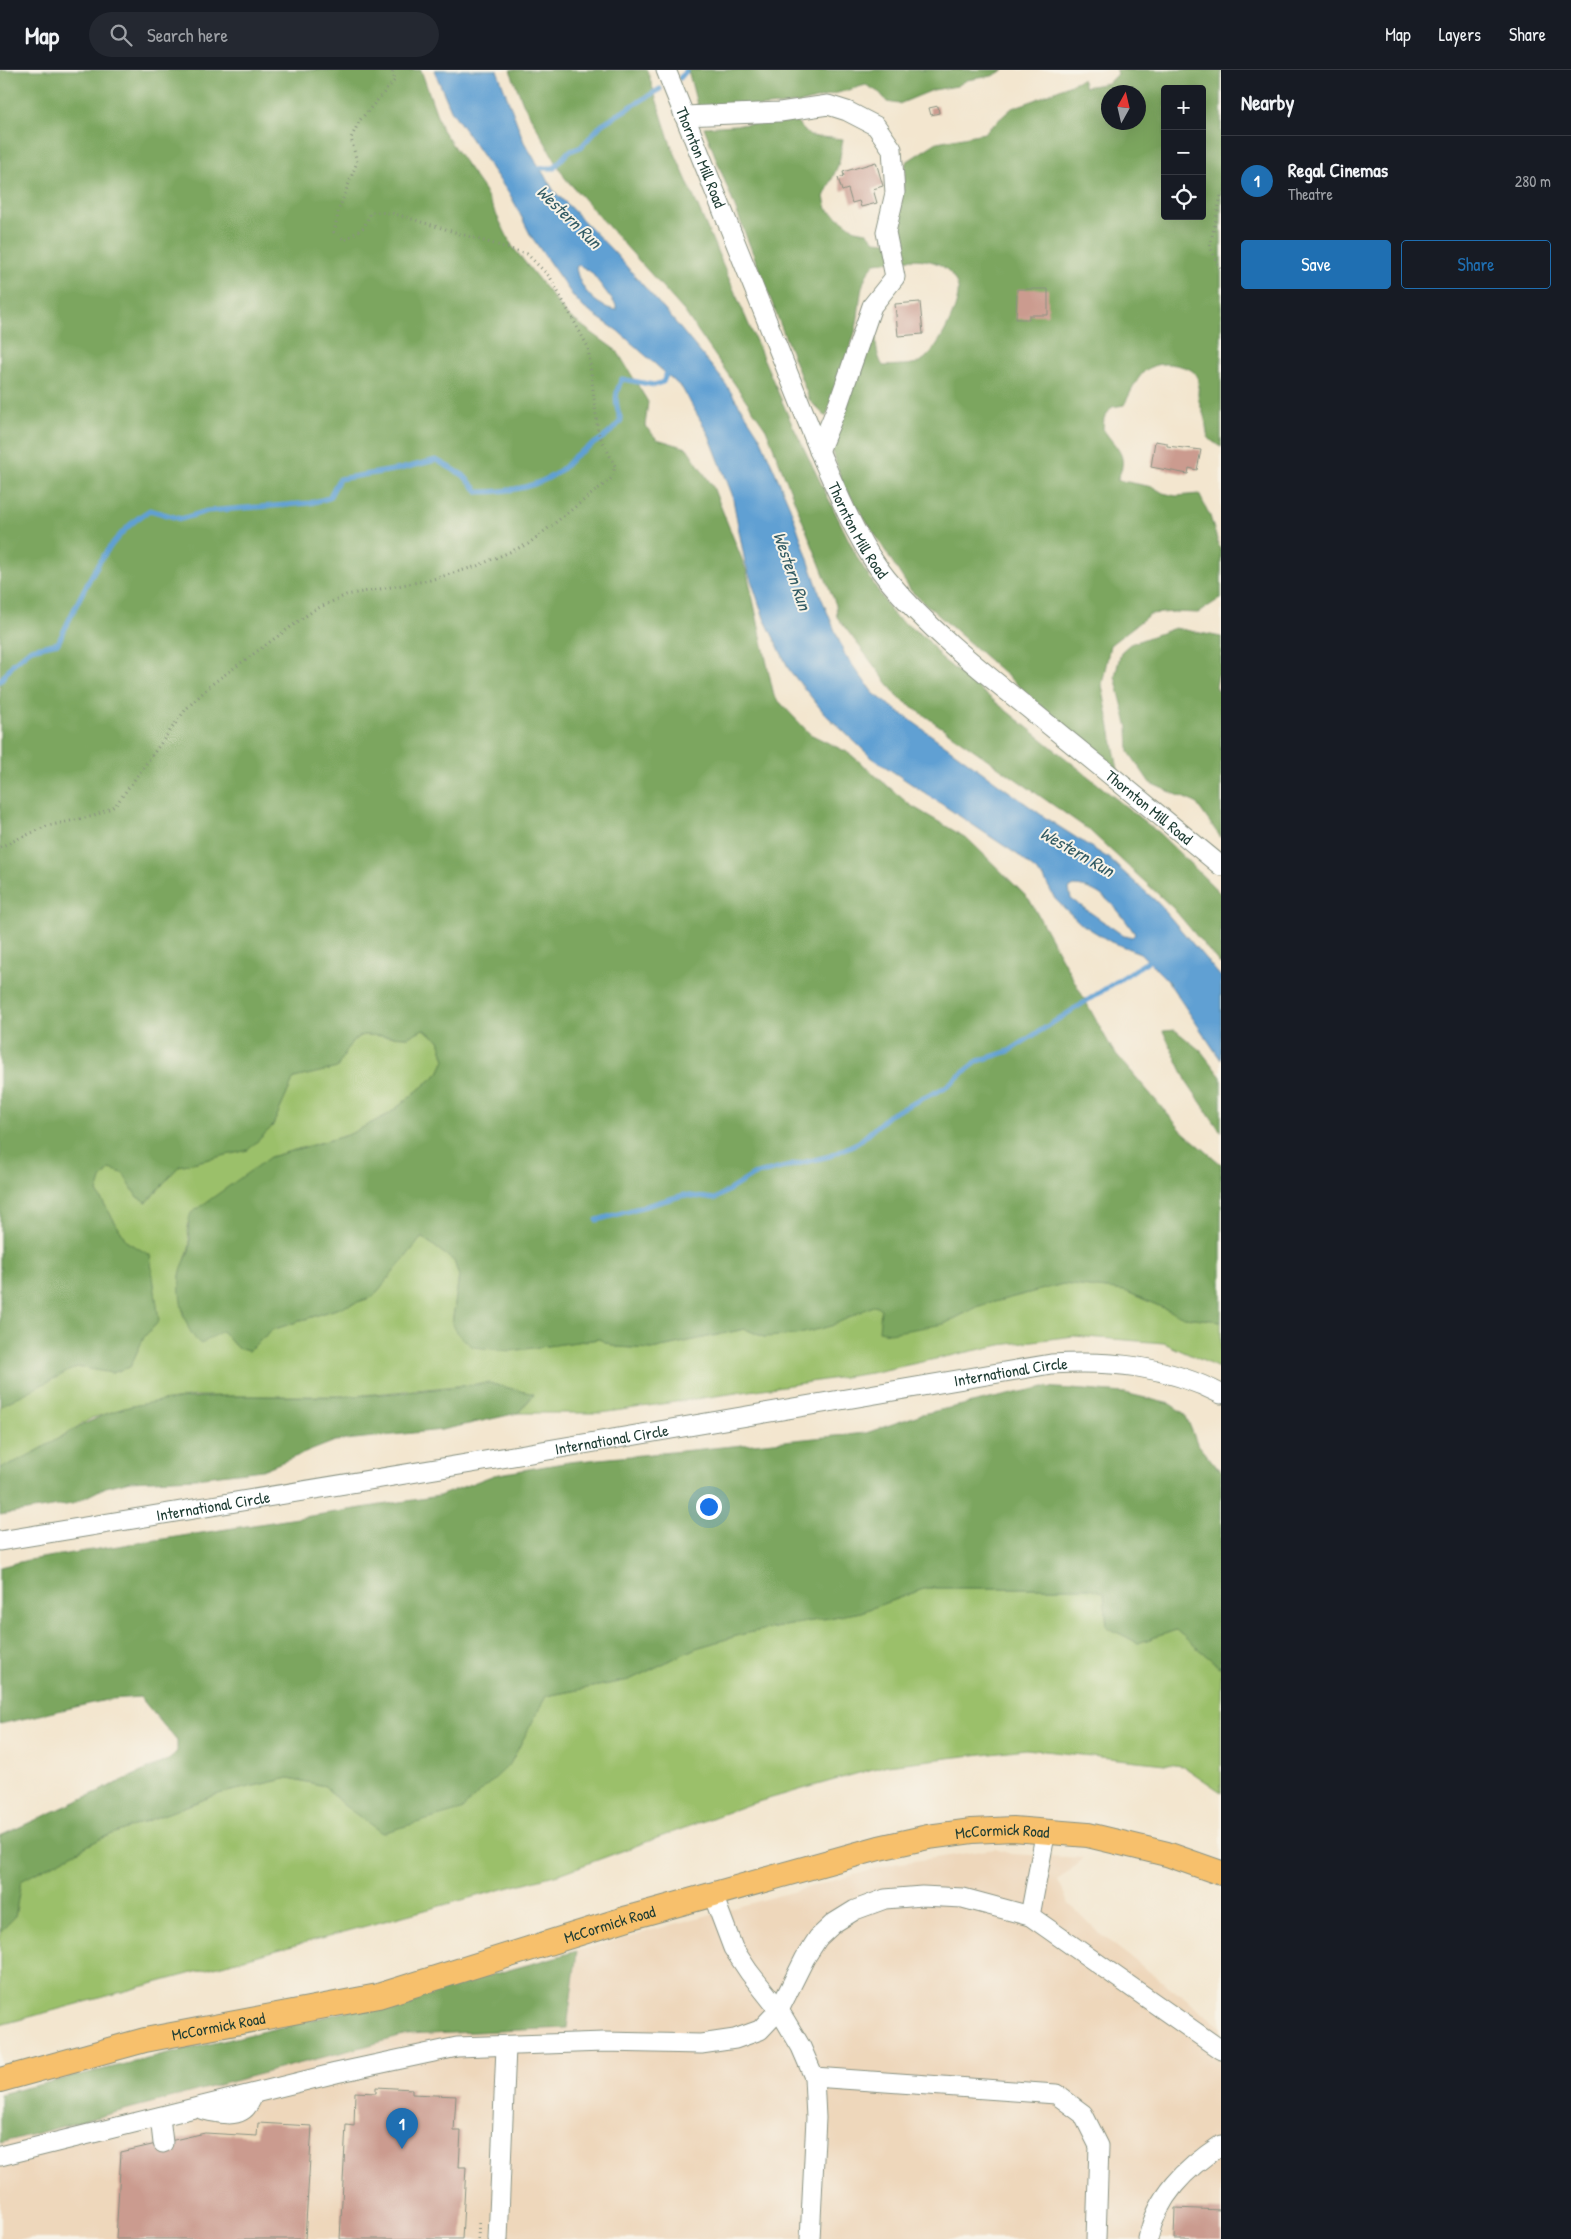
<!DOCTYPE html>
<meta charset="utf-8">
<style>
body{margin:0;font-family:"Patrick Hand",sans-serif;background:#242831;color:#f1f3f6}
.controls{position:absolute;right:15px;top:15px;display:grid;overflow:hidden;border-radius:5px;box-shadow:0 5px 20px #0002}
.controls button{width:45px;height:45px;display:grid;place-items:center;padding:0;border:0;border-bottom:1px solid #363941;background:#171b24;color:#f1f3f6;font:25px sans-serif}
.compass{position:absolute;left:1101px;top:15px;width:45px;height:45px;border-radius:50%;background:#171b24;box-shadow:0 5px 20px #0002;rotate:8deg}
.you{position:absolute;left:708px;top:1436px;width:18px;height:18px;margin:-12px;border:4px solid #fff;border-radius:50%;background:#1a73e8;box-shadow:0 0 0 8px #1a73e833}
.badge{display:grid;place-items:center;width:32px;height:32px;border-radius:50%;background:#1f6fb2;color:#fff;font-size:16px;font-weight:700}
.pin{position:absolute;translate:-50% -41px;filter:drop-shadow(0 1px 2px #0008)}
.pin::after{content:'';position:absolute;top:26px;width:18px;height:15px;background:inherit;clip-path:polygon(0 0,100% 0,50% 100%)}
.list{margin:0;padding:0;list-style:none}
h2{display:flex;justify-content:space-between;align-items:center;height:65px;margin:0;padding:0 20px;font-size:21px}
h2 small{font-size:16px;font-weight:400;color:#9ea1a6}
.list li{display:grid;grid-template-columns:32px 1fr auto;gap:15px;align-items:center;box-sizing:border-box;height:90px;padding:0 20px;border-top:1px solid #363941}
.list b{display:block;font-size:19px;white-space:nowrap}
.list p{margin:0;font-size:16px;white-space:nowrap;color:#9ea1a6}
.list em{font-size:16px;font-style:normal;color:#9ea1a6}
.actions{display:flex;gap:10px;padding:15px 20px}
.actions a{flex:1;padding:11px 0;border:1px solid #1f6fb2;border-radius:5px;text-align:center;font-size:18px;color:#1f6fb2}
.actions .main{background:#1f6fb2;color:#fff}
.icon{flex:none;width:28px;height:28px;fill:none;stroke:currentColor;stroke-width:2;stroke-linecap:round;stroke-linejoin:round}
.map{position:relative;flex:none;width:1221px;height:2169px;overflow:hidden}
header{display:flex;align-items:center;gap:30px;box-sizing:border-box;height:70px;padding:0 25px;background:#171b24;border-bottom:1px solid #363941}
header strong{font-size:24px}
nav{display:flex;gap:28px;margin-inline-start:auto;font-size:18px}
.search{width:350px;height:45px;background:#242831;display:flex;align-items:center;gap:12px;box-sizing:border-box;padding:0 18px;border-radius:28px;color:#9ea1a6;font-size:19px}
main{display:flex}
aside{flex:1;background:#171b24}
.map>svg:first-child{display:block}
.built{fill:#eed7bb}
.green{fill:#9bc06b;stroke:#5d7e50}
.forest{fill:#7ca65f;stroke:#4e724a;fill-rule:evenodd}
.water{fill:#60a0d3;stroke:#406e84;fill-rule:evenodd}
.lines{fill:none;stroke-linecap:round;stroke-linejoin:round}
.stream{stroke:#60a0d3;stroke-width:5}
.building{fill:#cb9b8f}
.minor-casing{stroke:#899282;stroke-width:21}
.major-casing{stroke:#899282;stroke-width:26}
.path{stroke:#899282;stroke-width:3;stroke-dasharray:1 4;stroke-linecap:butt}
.minor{stroke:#fff;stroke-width:19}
.major{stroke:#f7c06c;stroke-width:24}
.labels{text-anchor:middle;stroke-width:4;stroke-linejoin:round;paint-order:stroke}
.street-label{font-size:16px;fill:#1f3d34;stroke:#f7f3e8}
.water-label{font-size:18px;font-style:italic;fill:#325b64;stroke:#f7f3e8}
</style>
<header>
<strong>Map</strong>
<div class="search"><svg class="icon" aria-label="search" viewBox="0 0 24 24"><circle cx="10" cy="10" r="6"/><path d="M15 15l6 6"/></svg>Search here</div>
<nav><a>Map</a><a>Layers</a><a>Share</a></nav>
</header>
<main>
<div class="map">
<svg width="1221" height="2169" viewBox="0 0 1221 2169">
<rect width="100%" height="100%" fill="#f7f3e8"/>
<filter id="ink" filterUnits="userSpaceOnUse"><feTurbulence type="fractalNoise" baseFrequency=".02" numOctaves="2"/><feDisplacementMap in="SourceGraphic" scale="10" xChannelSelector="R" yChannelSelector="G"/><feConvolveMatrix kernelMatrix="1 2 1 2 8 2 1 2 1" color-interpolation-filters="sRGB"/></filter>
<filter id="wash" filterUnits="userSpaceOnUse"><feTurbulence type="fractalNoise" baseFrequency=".0096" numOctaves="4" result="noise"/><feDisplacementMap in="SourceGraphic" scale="20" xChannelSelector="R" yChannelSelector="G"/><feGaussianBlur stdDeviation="1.12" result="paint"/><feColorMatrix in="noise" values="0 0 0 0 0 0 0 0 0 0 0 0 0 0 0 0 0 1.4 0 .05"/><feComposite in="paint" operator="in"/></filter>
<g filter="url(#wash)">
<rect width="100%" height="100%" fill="#f3e6cf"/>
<path class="built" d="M995 1779 1011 1784 1084 1788 1058 1811 1069 1834 1101 1865 1221 1956V2169H0V2073L407 1965 567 1958 577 1881 894 1794Z"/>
<path class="green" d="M423 959 439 970 445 990 439 1003 389 1044 348 1065 270 1087 187 1154 190 1175 180 1206 183 1245 222 1261 237 1278 248 1281 272 1260 373 1227 422 1167 454 1191 459 1206 452 1254 510 1281 599 1269 616 1277 652 1279 745 1259 764 1267 831 1256 875 1234 881 1239 944 1254 979 1236 1063 1214 1125 1221 1184 1247 1221 1251V1299L1164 1273 1074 1266 1000 1275 871 1303 601 1343H518L534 1325 488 1313 353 1326H194L132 1336 92 1348 26 1388 0 1398V1336L77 1296 112 1303 130 1297 144 1267 159 1251 150 1186 127 1172 97 1122 101 1109 110 1099 123 1103 137 1127 147 1132 179 1096 248 1080 272 1057 294 1008 336 998 352 971 363 965 408 967Z
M926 1518H1090L1104 1523 1107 1557 1138 1573 1176 1560 1221 1598V1722L1183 1696 1026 1679 887 1695 747 1735 562 1803 0 1955V1862L15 1847 20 1811 102 1768 218 1724 289 1708 325 1716 342 1734 510 1694 546 1626 629 1610 696 1578 747 1563 861 1542Z"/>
<path class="forest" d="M0 0H421L442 60 484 120 512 176 567 245 617 281 648 332 645 356 657 369 687 378 713 417 747 502 774 626 810 664 849 683 910 735 968 769 1029 829 1112 979 1182 1061 1221 1094V1251L1184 1247 1125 1221 1063 1214 979 1236 944 1254 890 1263 879 1261 881 1239 875 1235 831 1256 796 1265 764 1267 745 1259 652 1279 616 1277 599 1269 510 1281 473 1277 459 1265 452 1254 459 1206 454 1191 422 1167 373 1227 272 1260 248 1281 237 1278 222 1261 201 1274C184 1262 178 1227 180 1206 181 1196 188 1187 190 1177 192 1163 185 1159 191 1143L270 1087 348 1065 389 1044 439 1003 445 990 439 970 423 959 408 967 363 965 352 971 337 998 294 1008 272 1057 248 1080 179 1096 147 1132 137 1127 123 1103 110 1099 101 1109 97 1122 127 1172 150 1185 159 1251 144 1267 130 1297 112 1303 77 1297 0 1336Z
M510 0H647L670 72 790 350 858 489 894 546 926 568 942 589 1160 764 1221 824V895L1173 838 1089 760 898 627 837 547 836 535 766 359 684 241 565 108 523 33Z
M688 0H1004L992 6 967 10 957 16 933 20 899 34 887 32 880 23 866 15 802 33 699 42Z
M1116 0H1221V376C1202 368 1209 362 1204 346 1202 339 1198 331 1198 324 1198 317 1200 311 1196 305 1192 298 1183 297 1176 295 1143 289 1138 309 1124 335L1112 337 1104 348 1103 359C1117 380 1130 385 1117 410L1153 417 1163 423 1176 426 1199 424 1210 446 1221 483V528L1198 543 1174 542 1150 544 1110 575 1102 615 1119 705 911 521 842 413 831 375 878 237C877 258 872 278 883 296 894 295 907 296 917 293 935 288 961 235 958 218 956 210 951 203 946 199 927 183 897 191 875 193 856 213 862 238 855 262 847 291 836 319 826 347L810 331 704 57 795 51 810 66 843 69 839 93 824 127 827 139 855 160 867 162 875 171 887 172 896 165 899 152 906 92 937 72 984 63 1012 38 1035 30 1082 9 1085 17 1108 13 1117 4ZM1165 19H1202V146H1165ZM1108 22H1138V52H1108Z
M1175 558 1221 567V604L1218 605 1216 617 1221 625V768L1196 733 1150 713 1129 682 1128 658 1115 606 1121 582 1130 574Z
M1175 960 1201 981 1221 1007V1062L1187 1012 1163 961Z
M488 1313 534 1324 518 1343 442 1360 335 1371 262 1400 195 1408 130 1411 106 1417 72 1434 0 1445V1398C47 1381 84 1346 133 1336 205 1320 279 1329 352 1326 398 1324 443 1318 488 1313Z
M1044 1317 1125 1323 1170 1334 1185 1344 1197 1373 1221 1402V1598L1176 1560 1138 1573 1107 1557 1104 1523 1090 1518H926L861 1542 747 1563 696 1578 629 1610 546 1626 510 1694 461 1740 382 1763 342 1734 325 1716 289 1708 218 1724 102 1768 21 1811 15 1847 0 1862V1766L170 1689 177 1681V1671L140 1627 111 1629 0 1654V1497L28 1490 439 1426 494 1405 569 1392 866 1363 922 1344Z
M577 1881 567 1958 407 1965 0 2073V2024L437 1920Z"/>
<path class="water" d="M434 0H497L524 72 554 121 613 181 670 246 723 310 760 367 790 437 821 527 845 585 873 623 1047 749 1108 788 1158 833 1221 907V990L1167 910 1140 883 1111 872 1080 853 1055 829 1044 808 1018 785 871 687 825 644 790 601 764 548 745 492 732 424 709 365 682 318 618 261 584 238 573 226 531 166 512 128 451 40ZM579 195 591 202 616 235V240C595 237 578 216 576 197ZM1074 816C1103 817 1120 842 1135 864L1132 867 1124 866 1071 829 1069 819Z"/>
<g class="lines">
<path class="stream" d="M680 8 687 0
M534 98H554L568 82 581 77 602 54 660 19
M0 611 13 594 31 579 58 573C82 525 102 469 150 440L181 449 207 441 310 433 329 428 339 409 400 399 436 390 463 405 479 422C507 422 539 418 562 399 568 394 572 387 579 383 594 373 611 365 621 350 615 334 614 324 622 309L654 315 663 312 669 298
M597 1150 684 1125 715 1129 753 1105 830 1086 859 1072 889 1045 944 1018 978 991 1009 981 1153 888"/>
</g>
<g id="blocks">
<path class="building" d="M938 36 939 43 931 45 929 38Z
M876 92 883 116 873 119 877 133 861 137 859 131 852 133 848 119 842 121 838 108 844 106 843 102Z
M1017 219H1048V245H1029V249H1016Z
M920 232 923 264 898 266 895 234Z
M1155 371 1167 373V376L1201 380 1197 400 1189 398 1188 404 1151 397Z
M376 2017 412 2019V2024L456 2026 454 2061H461L459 2097H466L462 2169H340L346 2055 354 2056 355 2022 376 2023Z
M258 2053 312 2056 305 2169H116L121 2082 205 2063 257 2066Z
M1175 2138 1221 2140V2169H1174Z"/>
</g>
</g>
<g filter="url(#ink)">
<use href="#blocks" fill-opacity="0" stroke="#899282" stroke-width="1"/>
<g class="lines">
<g class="minor-casing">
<g id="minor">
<path id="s1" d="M666 0 823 390C841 430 859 475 887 509 929 560 982 601 1033 642 1096 693 1158 744 1221 796"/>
<path d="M684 46 780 42 828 35 847 41 876 56 892 79 895 123 886 162 895 207 872 236 838 335 819 381"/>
<path id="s2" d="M0 1471 484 1391 1051 1294C1111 1290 1167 1296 1221 1324"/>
<path d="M713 1825 733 1878 749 1902 779 1940 801 1977 814 2007 816 2048 810 2169"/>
<path d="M1030 1846 1046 1760"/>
<path d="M814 2007 1056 2024 1083 2044 1099 2076 1096 2169"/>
<path d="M203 2040C226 2044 245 2051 253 2024"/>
<path d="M160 2047 163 2073"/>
<path d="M0 2086 336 2003 457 1977 604 1972 701 1974 735 1969 760 1960 779 1940 805 1888 818 1868 834 1853 855 1840 885 1829 922 1826 963 1828 1030 1846 1221 1980"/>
<path d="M498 2169 506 1977"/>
<path d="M1148 2169C1157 2126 1186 2098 1221 2075"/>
</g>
</g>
<g class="major-casing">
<g id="major">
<path id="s3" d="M0 2010 145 1970 378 1926 628 1848 879 1778 928 1767 972 1761 1013 1759 1088 1765 1167 1784 1221 1803"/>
</g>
</g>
<path class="path" d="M1221 126 1210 176 1221 201
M0 777 47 756 94 746 115 736 186 639 212 614 314 540 346 525 430 510 477 496 528 474 612 408 615 396 598 362 588 277 550 207 527 184 392 143 371 142 364 157 345 170 334 162 339 139 357 92 351 68 360 50 395 10 392 0
M478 2169 479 2150"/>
<use href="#minor" class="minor"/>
<use href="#major" class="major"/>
</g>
</g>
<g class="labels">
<g class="street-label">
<text dy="6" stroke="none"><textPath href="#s1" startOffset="94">Thornton Mill Road</textPath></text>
<text dy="6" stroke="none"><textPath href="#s1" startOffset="499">Thornton Mill Road</textPath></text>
<text dy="6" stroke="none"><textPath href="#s1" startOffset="904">Thornton Mill Road</textPath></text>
<text dy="6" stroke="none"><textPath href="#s2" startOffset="1025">International Circle</textPath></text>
<text dy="6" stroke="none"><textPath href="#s2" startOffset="620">International Circle</textPath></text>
<text dy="6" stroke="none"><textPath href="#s2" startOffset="216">International Circle</textPath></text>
<text dy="6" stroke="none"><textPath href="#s3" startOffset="1035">McCormick Road</textPath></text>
<text dy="6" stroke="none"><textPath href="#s3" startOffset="630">McCormick Road</textPath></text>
<text dy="6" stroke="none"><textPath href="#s3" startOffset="225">McCormick Road</textPath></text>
</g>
<g class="water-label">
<text transform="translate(569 147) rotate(44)" y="6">Western Run</text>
<text transform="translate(792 501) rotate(71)" y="6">Western Run</text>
<text transform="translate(1077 782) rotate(30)" y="6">Western Run</text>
</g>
</g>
</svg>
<div class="controls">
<button>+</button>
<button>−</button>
<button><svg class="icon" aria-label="locate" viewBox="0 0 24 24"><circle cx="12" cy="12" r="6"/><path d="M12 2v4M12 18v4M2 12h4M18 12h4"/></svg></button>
</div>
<svg class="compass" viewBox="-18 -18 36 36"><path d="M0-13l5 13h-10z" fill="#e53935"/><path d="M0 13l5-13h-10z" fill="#9ea1a6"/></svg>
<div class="you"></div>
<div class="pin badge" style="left:402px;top:2079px">1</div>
</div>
<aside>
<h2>Nearby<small></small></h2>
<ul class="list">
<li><span class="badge">1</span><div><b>Regal Cinemas</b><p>Theatre</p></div><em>280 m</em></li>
</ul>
<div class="actions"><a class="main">Save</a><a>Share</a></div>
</aside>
</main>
